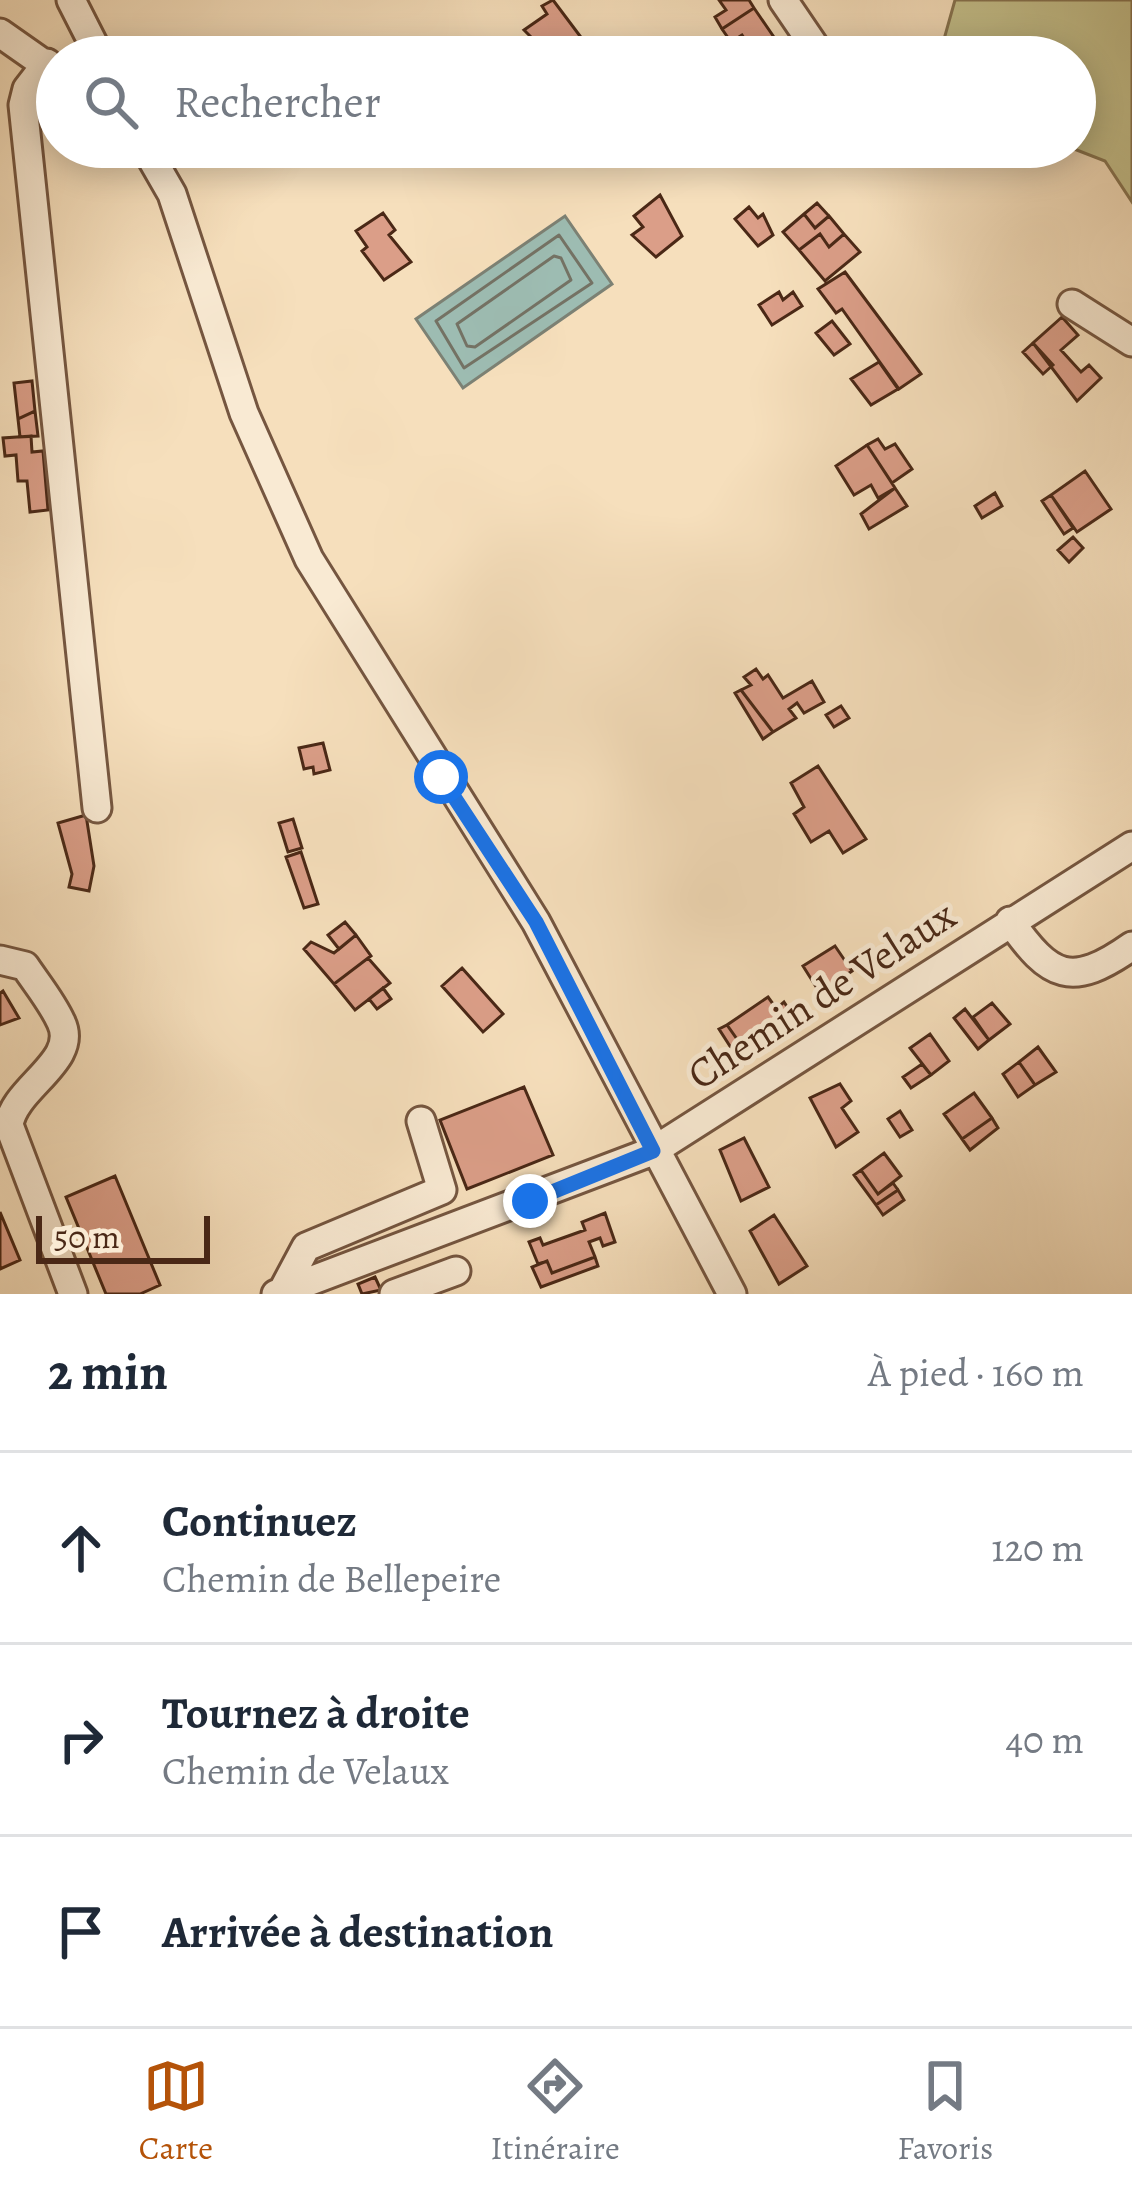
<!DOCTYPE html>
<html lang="fr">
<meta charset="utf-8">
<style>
body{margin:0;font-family:Alegreya,serif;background:#f2f2f3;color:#1f2937}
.scale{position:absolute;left:36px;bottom:30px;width:174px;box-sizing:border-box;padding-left:12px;border:6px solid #4a2816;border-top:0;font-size:33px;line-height:42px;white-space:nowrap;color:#4a2816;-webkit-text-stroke:9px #f9ead3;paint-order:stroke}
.stop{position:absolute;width:36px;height:36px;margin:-27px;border:9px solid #1a73e8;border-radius:50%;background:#fff}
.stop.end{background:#1a73e8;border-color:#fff;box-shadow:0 3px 12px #0008}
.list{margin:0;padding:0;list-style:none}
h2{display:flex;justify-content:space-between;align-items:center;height:156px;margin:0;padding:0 48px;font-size:51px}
h2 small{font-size:39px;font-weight:400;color:#747a83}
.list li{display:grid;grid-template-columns:78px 1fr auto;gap:36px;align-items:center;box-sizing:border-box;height:192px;padding:0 48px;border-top:3px solid #e0e1e3}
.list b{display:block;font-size:45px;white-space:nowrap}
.list p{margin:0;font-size:39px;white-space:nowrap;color:#747a83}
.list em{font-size:39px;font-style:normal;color:#747a83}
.icon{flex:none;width:66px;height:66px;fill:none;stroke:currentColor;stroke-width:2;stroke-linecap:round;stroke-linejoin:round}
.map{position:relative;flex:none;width:1132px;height:1294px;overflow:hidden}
.search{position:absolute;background:#fff;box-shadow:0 6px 30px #0003;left:36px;right:36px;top:36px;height:132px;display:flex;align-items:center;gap:30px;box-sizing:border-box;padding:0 42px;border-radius:66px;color:#747a83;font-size:45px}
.sheet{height:732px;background:#fff}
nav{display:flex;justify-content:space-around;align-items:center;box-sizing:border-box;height:168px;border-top:3px solid #e0e1e3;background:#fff;font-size:33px;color:#747a83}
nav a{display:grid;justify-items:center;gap:6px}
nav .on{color:#b45309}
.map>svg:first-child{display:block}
.green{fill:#c4c08c;stroke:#877451;stroke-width:3}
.water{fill:#9dbcb2;stroke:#7c8174;stroke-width:3}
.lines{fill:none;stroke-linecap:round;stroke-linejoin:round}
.shore{stroke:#747264;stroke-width:3}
.building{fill:#db9e88;stroke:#4a2816;stroke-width:3}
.minor-casing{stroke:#755640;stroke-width:33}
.minor{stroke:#f9ead3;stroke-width:27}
.route{stroke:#1a73e8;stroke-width:15}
.labels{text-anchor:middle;stroke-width:10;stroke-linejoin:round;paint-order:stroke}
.street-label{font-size:42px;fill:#4a2816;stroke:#f9ead3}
</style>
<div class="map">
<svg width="1132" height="1294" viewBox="0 0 1132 1294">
<rect width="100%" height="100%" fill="#f6dfbc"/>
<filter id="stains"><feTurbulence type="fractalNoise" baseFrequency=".00167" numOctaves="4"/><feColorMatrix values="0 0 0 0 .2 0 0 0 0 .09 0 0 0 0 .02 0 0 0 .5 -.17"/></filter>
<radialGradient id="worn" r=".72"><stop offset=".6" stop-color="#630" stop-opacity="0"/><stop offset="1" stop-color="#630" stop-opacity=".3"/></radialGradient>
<path class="green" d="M955 0H1132V202L1105 161 1069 147H1075V57H939Z"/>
<path class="water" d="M565 216 612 284 463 388 416 319Z"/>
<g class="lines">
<path class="shore" d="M559 235 592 283 464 368 436 321Z
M554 256 561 258 571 280 475 347 467 346 457 324Z"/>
</g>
<path class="building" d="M553 0 583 40 571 48 566 41 548 54 524 30 547 14 542 6Z
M719 0H749L754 8 722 29 715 17 726 10Z
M754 8 778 43 757 57 742 35 731 42 722 29Z
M660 195 682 236 656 257 632 235 643 227 634 216Z
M817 203 829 216 815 228 804 214Z
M749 207 758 218 763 214 773 235 758 246 735 219Z
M383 213 395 230 389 235 411 262 384 280 362 251 367 247 356 231Z
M804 214 815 228 829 216 844 234 829 247 820 234 799 250 783 232Z
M820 234 829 247 844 234 860 252 825 281 799 250Z
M845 272 921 374 899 389 842 309 836 313 818 289Z
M779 292 783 300 793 292 802 306 772 325 759 305Z
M1062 317 1078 335 1061 350 1081 372 1089 365 1101 378 1077 401 1033 343Z
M832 321 850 344 834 355 816 333Z
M1033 343 1053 365 1043 374 1023 352Z
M879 362 898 389 871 405 851 379Z
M32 381 35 411 18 419 14 383Z
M35 411 38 436 20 437 18 419Z
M31 436 32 452 43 451 48 510 30 512 27 481H18L16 455 5 456 3 438Z
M878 439 885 449 895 444 912 469 892 483 867 445Z
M867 445 895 488 878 498 871 485 854 495 836 466Z
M1085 471 1111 509 1077 532 1051 495Z
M895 488 907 506 869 529 861 514Z
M995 493 1002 506 982 518 975 506Z
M1051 495 1073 528 1064 534 1042 501Z
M1073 537 1083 548 1069 562 1058 550Z
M756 669 763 679 768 675 783 698 812 681 824 702 804 713 797 703 789 709 796 718 773 732 741 690 751 685 744 677Z
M741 690 773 732 763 739 735 693Z
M841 706 849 718 834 727 826 715Z
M323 743 330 770 314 774 313 767 304 769 299 748Z
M818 766 866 839 843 853 829 831 811 842 794 814 804 807 791 783Z
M86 815 94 866 89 891 69 887 72 874 58 823Z
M293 819 302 848 288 852 279 823Z
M301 852 318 904 304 908 286 857Z
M345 922 356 935 339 949 328 935Z
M356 935 371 956 334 984 304 949 311 942 334 953Z
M835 946 852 971 820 993 803 966Z
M368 958 390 983 355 1010 334 984Z
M462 968 503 1014 483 1032 442 986Z
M383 988 391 999 377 1009 369 999Z
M3 991 19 1018 0 1025V993Z
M768 997 786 1022 744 1049 727 1025Z
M784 1002 800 1026 742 1065 719 1029 727 1025 744 1049 786 1022 776 1009Z
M992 1003 1010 1024 989 1040 973 1017Z
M965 1009 989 1040 978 1049 954 1018Z
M930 1034 949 1061 931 1075 910 1048Z
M1038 1047 1056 1072 1035 1085 1019 1062Z
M1019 1062 1035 1085 1018 1097 1003 1074Z
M922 1064 931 1075 911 1088 903 1077Z
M840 1084 851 1101 842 1108 858 1132 836 1147 810 1098Z
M524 1087 553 1155 467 1189 440 1120Z
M974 1093 992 1118 962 1139 944 1114Z
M900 1111 912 1130 900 1137 888 1119Z
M992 1118 998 1128 970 1150 962 1139Z
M744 1138 769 1187 741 1201 720 1150Z
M884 1153 901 1176 878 1194 861 1170Z
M861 1170 878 1194 893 1183 898 1190 876 1205 854 1175Z
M115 1176 160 1285 140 1294H106L66 1197Z
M898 1190 904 1200 883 1215 876 1205Z
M0 1212 20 1260 0 1269Z
M605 1213 615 1242 603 1246 600 1238 589 1242 595 1257 552 1273 547 1261 538 1264 529 1242 540 1238 543 1245 585 1230 582 1222Z
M774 1215 807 1266 779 1284 750 1231Z
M595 1257 598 1266 541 1287 532 1267 547 1261 552 1273Z
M375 1277 381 1290 362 1294 358 1284Z"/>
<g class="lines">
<g class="minor-casing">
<path id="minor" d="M71 0 100 57
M783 0 815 47
M0 33 57 73
M47 63 27 89 23 105 97 808
M145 147 172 194 244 413 309 559 536 922 732 1294
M1072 304 1132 342
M1010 921C1050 978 1071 989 1132 946
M0 960 25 966C37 984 52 1002 61 1022 80 1061 14 1087 9 1125L73 1294
M282 1292 306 1247 442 1190 421 1121
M276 1294 653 1151 1132 846
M394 1294 456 1271"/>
</g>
<use href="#minor" class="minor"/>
</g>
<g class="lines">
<path class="route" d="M441 777 536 922 653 1151 530 1201"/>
</g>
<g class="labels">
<g class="street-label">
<text transform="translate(821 994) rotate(-33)" y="15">Chemin de Velaux</text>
</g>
</g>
<rect width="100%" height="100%" filter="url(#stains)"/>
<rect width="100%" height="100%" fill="url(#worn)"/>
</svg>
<div class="scale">50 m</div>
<div class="stop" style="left:441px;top:777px"></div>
<div class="stop end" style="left:530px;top:1201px"></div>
<div class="search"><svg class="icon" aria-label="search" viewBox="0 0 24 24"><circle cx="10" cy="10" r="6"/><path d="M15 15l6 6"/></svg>Rechercher</div>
</div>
<section class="sheet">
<h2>2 min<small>À pied · 160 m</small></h2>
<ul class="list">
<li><svg class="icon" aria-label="ahead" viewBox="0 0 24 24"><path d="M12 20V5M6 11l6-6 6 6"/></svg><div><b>Continuez</b><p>Chemin de Bellepeire</p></div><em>120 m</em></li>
<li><svg class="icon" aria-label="right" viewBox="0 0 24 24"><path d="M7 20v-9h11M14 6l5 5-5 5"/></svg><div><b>Tournez à droite</b><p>Chemin de Velaux</p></div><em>40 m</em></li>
<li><svg class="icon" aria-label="arrive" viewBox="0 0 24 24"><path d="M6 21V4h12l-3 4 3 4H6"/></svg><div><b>Arrivée à destination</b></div></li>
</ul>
</section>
<nav>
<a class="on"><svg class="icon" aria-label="map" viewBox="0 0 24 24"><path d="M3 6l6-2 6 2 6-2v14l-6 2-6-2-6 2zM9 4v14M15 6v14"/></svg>Carte</a>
<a><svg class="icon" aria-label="directions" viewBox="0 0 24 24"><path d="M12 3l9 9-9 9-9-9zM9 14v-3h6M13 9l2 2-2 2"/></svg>Itinéraire</a>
<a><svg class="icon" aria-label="saved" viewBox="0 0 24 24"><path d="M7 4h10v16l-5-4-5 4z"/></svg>Favoris</a>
</nav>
